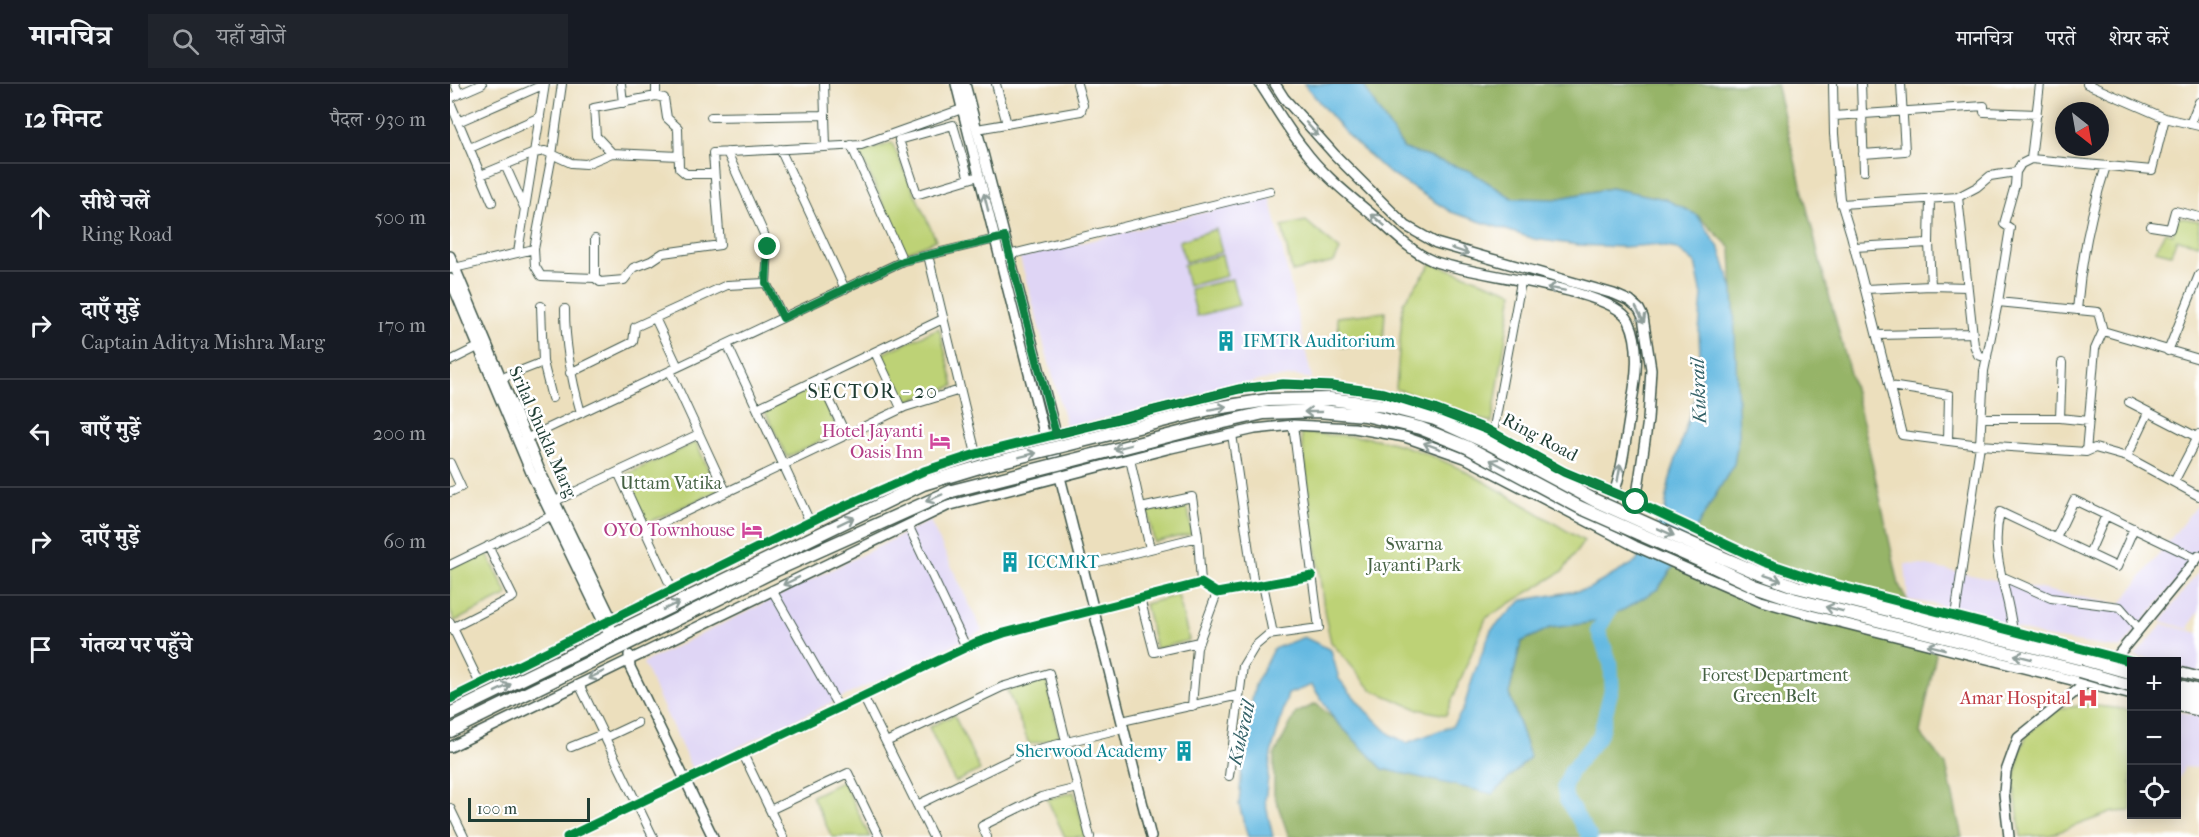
<!DOCTYPE html>
<html lang="hi">
<meta charset="utf-8">
<style>
body{margin:0;font-family:"IM FELL French Canon","Noto Serif Devanagari",serif;background:#20242c;color:#f1f3f6}
.controls{position:absolute;right:18px;bottom:18px;display:grid;overflow:hidden;border-radius:0px;box-shadow:0 3px 15px #0003}
.controls button{width:54px;height:54px;display:grid;place-items:center;padding:0;border:0;border-bottom:2px solid #363941;background:#171b24;color:#f1f3f6;font:30px sans-serif}
.compass{position:absolute;left:1605px;top:18px;width:54px;height:54px;border-radius:50%;background:#171b24;box-shadow:0 3px 15px #0003;rotate:149deg}
.scale{position:absolute;left:18px;bottom:15px;width:122px;box-sizing:border-box;padding-left:6px;border:3px solid #1f3d34;border-top:0;font-size:16px;line-height:21px;white-space:nowrap;color:#1f3d34;-webkit-text-stroke:4px #fff;paint-order:stroke}
.stop{position:absolute;width:18px;height:18px;margin:-14px;border:4px solid #0b8043;border-radius:50%;background:#fff}
.stop.end{background:#0b8043;border-color:#fff;box-shadow:0 2px 6px #0008}
.list{margin:0;padding:0;list-style:none}
h2{display:flex;justify-content:space-between;align-items:center;height:78px;margin:0;padding:0 24px;font-size:26px}
h2 small{font-size:20px;font-weight:400;color:#9ea1a6}
.list li{display:grid;grid-template-columns:39px 1fr auto;gap:18px;align-items:center;box-sizing:border-box;height:108px;padding:0 24px;border-top:2px solid #363941}
.list b{display:block;font-size:22px;white-space:nowrap}
.list p{margin:0;font-size:20px;white-space:nowrap;color:#9ea1a6}
.list em{font-size:20px;font-style:normal;color:#9ea1a6}
.icon{flex:none;width:33px;height:33px;fill:none;stroke:currentColor;stroke-width:2;stroke-linecap:round;stroke-linejoin:round}
.map{position:relative;flex:none;width:1749px;height:753px;overflow:hidden}
header{display:flex;align-items:center;gap:36px;box-sizing:border-box;height:84px;padding:0 30px;background:#171b24;border-bottom:2px solid #363941}
header strong{font-size:28px}
nav{display:flex;gap:33px;margin-inline-start:auto;font-size:21px}
.search{width:420px;height:54px;background:#20242c;display:flex;align-items:center;gap:15px;box-sizing:border-box;padding:0 21px;border-radius:0px;color:#9ea1a6;font-size:22px}
main{display:flex}
aside{flex:1;background:#171b24}
.map>svg:first-child{display:block}
.built{fill:#dfd5f5}
.green{fill:#bdd276;stroke:#6e8855;stroke-width:1.5}
.forest{fill:#96b467;stroke:#5a784e;stroke-width:1.5}
.water{fill:#65b9e1;stroke:#427b8a;stroke-width:1.5}
.lines{fill:none;stroke-linecap:round;stroke-linejoin:round}
.river{stroke:#65b9e1;stroke-width:15}
.minor-casing{stroke:#3e5549;stroke-width:10}
.tertiary-casing{stroke:#3e5549;stroke-width:12}
.trunk-casing{stroke:#3e5549;stroke-width:15}
.minor{stroke:#fff;stroke-width:8}
.tertiary{stroke:#fff;stroke-width:9}
.trunk{stroke:#fff;stroke-width:12}
.trunk-bridge-casing{stroke:#3e5549;stroke-width:15;stroke-linecap:butt}
.trunk-bridge{stroke:#fff;stroke-width:12}
.cycleway-casing{stroke:#fff;stroke-width:13}
.cycleway{stroke:#00873e;stroke-width:9}
.oneway{stroke:#8f9e9a}
.route{stroke:#0b8043;stroke-width:8}
.labels{text-anchor:middle;stroke-width:5;stroke-linejoin:round;paint-order:stroke}
.culture-label{font-size:18px;fill:#0d838f;stroke:#fff;text-anchor:start}
.hotel-label{font-size:18px;fill:#b23c85;stroke:#fff;text-anchor:end}
.street-label{font-size:18px;fill:#1f3d34;stroke:#fff}
.park-label{font-size:18px;fill:#466244;stroke:#fff}
.health-label{font-size:18px;fill:#be3a42;stroke:#fff;text-anchor:end}
.neighbourhood-label{font-size:20px;letter-spacing:1.5px;fill:#1f3d34;stroke:#fff}
.water-label{font-size:20px;font-style:italic;fill:#346268;stroke:#fff}
</style>
<header>
<strong>मानचित्र</strong>
<div class="search"><svg class="icon" aria-label="search" viewBox="0 0 24 24"><circle cx="10" cy="10" r="6"/><path d="M15 15l6 6"/></svg>यहाँ खोजें</div>
<nav><a>मानचित्र</a><a>परतें</a><a>शेयर करें</a></nav>
</header>
<main>
<aside>
<h2>12 मिनट<small>पैदल · 930 m</small></h2>
<ul class="list">
<li><svg class="icon" aria-label="ahead" viewBox="0 0 24 24"><path d="M12 20V5M6 11l6-6 6 6"/></svg><div><b>सीधे चलें</b><p>Ring Road</p></div><em>500 m</em></li>
<li><svg class="icon" aria-label="right" viewBox="0 0 24 24"><path d="M7 20v-9h11M14 6l5 5-5 5"/></svg><div><b>दाएँ मुड़ें</b><p>Captain Aditya Mishra Marg</p></div><em>170 m</em></li>
<li><svg class="icon" aria-label="left" viewBox="0 0 24 24"><path d="M17 20v-9H6M10 6l-5 5 5 5"/></svg><div><b>बाएँ मुड़ें</b></div><em>200 m</em></li>
<li><svg class="icon" aria-label="right" viewBox="0 0 24 24"><path d="M7 20v-9h11M14 6l5 5-5 5"/></svg><div><b>दाएँ मुड़ें</b></div><em>60 m</em></li>
<li><svg class="icon" aria-label="arrive" viewBox="0 0 24 24"><path d="M6 21V4h12l-3 4 3 4H6"/></svg><div><b>गंतव्य पर पहुँचे</b></div></li>
</ul>
</aside>
<div class="map">
<svg width="1749" height="753" viewBox="0 0 1749 753">
<rect width="100%" height="100%" fill="#fff"/>
<filter id="ink" filterUnits="userSpaceOnUse"><feTurbulence type="fractalNoise" baseFrequency=".0167" numOctaves="2"/><feDisplacementMap in="SourceGraphic" scale="12" xChannelSelector="R" yChannelSelector="G"/><feConvolveMatrix kernelMatrix="1 2 1 2 8 2 1 2 1" color-interpolation-filters="sRGB"/></filter>
<filter id="wash" filterUnits="userSpaceOnUse"><feTurbulence type="fractalNoise" baseFrequency=".008" numOctaves="4" result="noise"/><feDisplacementMap in="SourceGraphic" scale="24" xChannelSelector="R" yChannelSelector="G"/><feGaussianBlur stdDeviation="1.35" result="paint"/><feColorMatrix in="noise" values="0 0 0 0 0 0 0 0 0 0 0 0 0 0 0 0 0 1.4 0 .05"/><feComposite in="paint" operator="in"/></filter>
<g filter="url(#wash)">
<rect width="100%" height="100%" fill="#ecdfbd"/>
<path class="built" d="M820 112 862 295 845 292 812 296 617 344 570 174Z
M1749 418V470L1671 565 1595 553 1484 520 1458 516 1455 480 1471 481 1670 521Z
M480 437 532 547 242 685 193 579Z
M1749 487V528L1739 542 1741 546 1711 537Z
M1713 540 1749 549V589L1727 583 1726 578 1706 577 1685 572Z
M1726 627 1749 632V684L1734 683 1730 693H1727Z"/>
<path class="green" d="M442 59 486 156 455 169 410 69Z
M1727 133 1749 137V160L1727 155 1721 170 1705 166 1715 148 1723 150Z
M856 137 890 166 884 178 842 188 832 142Z
M766 145 772 168 735 178 729 157Z
M772 171 777 192 738 202 733 181Z
M982 179 1063 208 1042 339 946 305 953 219Z
M782 195 789 221 747 232 740 205Z
M935 228 933 260 891 263 887 233Z
M489 244 504 302 454 318 432 270Z
M366 300 389 348 337 373 314 325Z
M851 349C874 351 898 351 920 354 996 366 1069 419 1134 457L1113 487 1036 534 996 631 967 625 922 606 881 558 875 532Z
M246 358 268 407 197 439 175 391Z
M737 418 742 450 704 458 698 427Z
M36 467 58 511 5 537 0 527V484Z
M728 511 739 556 706 565 695 520Z
M596 595 610 654 579 660 557 606Z
M1638 621 1681 626V727L1663 728 1600 751 1571 753 1564 701 1570 668 1577 650 1610 624Z
M504 631 530 686 505 698 479 643Z
M393 697 420 753H382L362 712Z
M624 708 636 753H615L597 715Z"/>
<path class="forest" d="M913 0H1326L1372 185 1414 342 1449 501 1486 570 1470 649 1496 681 1512 753H839L824 710V672L846 629 866 620 884 635 933 685 1080 673 1059 610 1071 558 1100 544 1139 539 1208 505 1221 486 1284 380 1289 350 1281 164 1247 131 1215 115 1161 104 1105 115 1062 114 1020 87 954 65 928 26Z"/>
<path class="water" d="M854 0H913L928 26 954 65 1020 87 1062 114 1105 115 1161 104 1215 115 1247 131 1270 165 1283 206 1289 350 1284 380 1221 486 1208 505 1175 525 1139 539 1100 544 1071 558 1059 610 1080 673 1043 710 933 685 884 635 862 601 838 610 821 670 815 717 823 753H798L789 721 794 656 805 601 823 565 854 553 881 566 889 595 915 626 941 651 957 659 1002 642 1013 626 1024 590 1041 546 1073 516 1138 505 1186 478 1215 426 1219 398 1251 293 1249 248 1252 211 1245 179 1227 165 1203 161 1173 163 1128 161 1084 155 1001 128 936 87 897 51Z"/>
<g class="lines">
<path class="river" d="M1140 753 1116 715 1114 703 1121 687 1150 651 1162 603 1161 581 1148 546 1165 517"/>
</g>
</g>
<g filter="url(#ink)">
<g class="lines">
<g class="minor-casing">
<path id="minor" d="M5 0 9 10
M112 0 102 71 84 165 85 182 91 192 145 194 150 198 174 196 183 184 201 177 213 169 270 161 263 69 411 61 512 25
M171 0 173 19
M206 0V12
M374 0 376 63
M546 0 557 40
M1383 0 1384 50 1390 115 1401 151 1452 351 1530 361 1636 368 1645 364 1677 373 1749 412
M1411 0 1414 87
M1637 0 1715 34 1749 42
M0 14 32 0
M0 18 42 118
M1384 32 1534 22V28L1587 30
M261 33 375 31
M8 38 95 0
M1740 40 1749 18
M527 45 631 27 633 21 627 0
M401 61 453 177
M20 64 90 33
M330 65 395 205
M277 68 314 150 318 163 316 199 333 233
M1413 70 1455 67 1451 0
M229 72 162 69 146 52 144 24 206 12 214 14 217 34 228 44 229 84 236 90H264
M1581 75 1590 0
M55 81 74 123
M31 91 84 69 95 67 121 79 136 80 162 69
M519 95 503 41 449 56 467 110 472 109 529 92
M1508 113 1524 261 1528 271 1537 274
M1480 114 1479 159 1481 202 1517 203
M1391 120 1508 113 1527 103 1540 92 1566 88 1571 80 1581 75 1702 86 1715 34
M1701 142 1720 145 1725 127 1749 133
M1404 163 1479 159
M68 168 95 0
M478 171 526 370
M550 173 820 107
M0 185 84 165
M145 194V155
M1415 205 1481 202
M1548 218 1648 228 1653 247 1645 265 1636 368
M91 222 93 278 102 314
M115 225C115 261 121 294 131 329
M1627 226C1631 177 1641 128 1656 82
M205 234 228 283
M1653 247 1749 275
M1427 251 1522 249
M277 260 360 438
M1718 267 1749 191
M425 268 451 324
M0 277 32 261
M220 287 276 408
M120 289 183 258 185 243 277 201 316 199
M369 294 396 351
M47 296 93 278
M1440 302 1499 311 1498 357
M1679 318 1747 353
M307 324 493 235
M1532 334H1610L1612 279
M1610 334 1639 337
M1043 349 1071 198
M782 350 804 502
M71 357 453 177 550 154
M1677 373 1698 329
M680 375 700 465
M0 379 11 403 0 408
M168 388 222 505
M1724 398 1749 350
M101 419 249 350
M691 424 742 413 748 453 751 499
M458 441 516 563
M195 447 455 323 510 306
M1606 454 1624 416 1747 475
M1639 470 1656 431
M0 481 107 429
M632 482 748 453
M1551 492 1601 514 1670 523 1689 545
M813 500 823 550
M322 506 389 624
M690 514 704 568 749 558
M1505 532 1530 361 1534 287 1548 218 1560 144 1554 140 1565 101 1566 88
M0 538 30 600
M0 545 63 513 38 462
M1563 548C1558 504 1539 472 1550 428L1667 483 1684 444
M129 600 203 753
M413 612 483 753
M742 622 747 563 767 509
M672 637 789 611
M155 654 187 639
M436 658 552 603 599 589 640 753
M121 663 153 650
M293 670 333 753
M779 692 793 582 805 562 818 551 869 544 843 341
M467 721 576 668 674 644
M0 724 14 753
M320 726 398 689 429 753
M117 753 525 559 554 549 751 499 767 509 862 492
M537 753 532 742 591 713 628 704"/>
</g>
<g class="tertiary-casing">
<path id="tertiary" d="M506 0 595 353 606 377 701 753
M515 0 606 350V370
M810 0C824 21 837 44 853 64 874 93 905 116 932 139 947 153 964 169 983 177 1021 192 1164 204 1179 237 1191 262 1186 296 1181 323 1175 358 1172 395 1157 428
M825 0 834 14 885 71 956 142 986 159 1164 210 1180 217 1189 225 1193 233 1201 285 1198 336 1186 418 1178 438
M0 172 91 389 168 548
M0 195 82 391 160 552
M179 571 180 583 263 753
M1663 577 1749 472
M1726 587 1749 593
M0 615 376 430 474 387 526 370 697 328 789 305 833 300 882 302 933 309 984 325 1038 346 1114 388 1186 418 1314 478 1373 498 1683 578
M1726 622 1749 627
M0 663 497 422 721 364 805 345 843 341 904 344 955 353 1015 374 1185 462 1311 517 1361 531 1682 611
M1559 753 1554 709 1556 687 1568 654 1636 599"/>
</g>
<g class="trunk-casing">
<path id="trunk" d="M1269 472 1306 488 1347 503 1636 576
M1262 482 1305 502 1343 515 1629 587
M1726 601 1749 607
M1726 613 1749 618
M0 630 168 548
M0 647 175 561"/>
</g>
<use href="#minor" class="minor"/>
<use href="#tertiary" class="tertiary"/>
<use href="#trunk" class="trunk"/>
<g class="trunk-bridge-casing">
<path id="trunk-bridge" d="M168 548 473 400 536 381 760 325 818 316 880 315 935 322 985 335 1038 359 1144 416 1269 472
M175 561 326 486 502 407 761 341 814 329 868 327 915 331 970 344 1017 363 1129 423 1262 482
M1636 576 1682 589
M1629 587 1681 602"/>
</g>
<use href="#trunk-bridge" class="trunk-bridge"/>
<g class="cycleway-casing">
<path id="cycleway" d="M0 615 376 430 474 387 526 370 697 328 789 305 833 300 882 302 933 309 984 325 1038 346 1114 388 1186 418 1314 478 1373 498 1683 578
M117 753 525 559 554 549 751 499 767 509 862 492"/>
</g>
<use href="#cycleway" class="cycleway"/>
</g>
<defs><path id="oneway-shaft" d="M-6 0H5M1.5-3L5.5 0L1.5 3" fill="none" stroke-width="1.6" stroke-linecap="round" stroke-linejoin="round" transform="scale(1.5)"/></defs>
<g class="oneway">
<use href="#oneway-shaft" transform="translate(862 45) rotate(48)"/>
<use href="#oneway-shaft" transform="translate(536 118) rotate(-104)"/>
<use href="#oneway-shaft" transform="translate(928 136) rotate(-139)"/>
<use href="#oneway-shaft" transform="translate(1010 167) rotate(18)"/>
<use href="#oneway-shaft" transform="translate(1106 205) rotate(-170)"/>
<use href="#oneway-shaft" transform="translate(1190 231) rotate(62)"/>
<use href="#oneway-shaft" transform="translate(768 324) rotate(-10)"/>
<use href="#oneway-shaft" transform="translate(863 328) rotate(180)"/>
<use href="#oneway-shaft" transform="translate(982 362) rotate(-160)"/>
<use href="#oneway-shaft" transform="translate(672 363) rotate(166)"/>
<use href="#oneway-shaft" transform="translate(578 371) rotate(-14)"/>
<use href="#oneway-shaft" transform="translate(1048 380) rotate(-152)"/>
<use href="#oneway-shaft" transform="translate(1169 389) rotate(-80)"/>
<use href="#oneway-shaft" transform="translate(484 414) rotate(157)"/>
<use href="#oneway-shaft" transform="translate(396 437) rotate(-26)"/>
<use href="#oneway-shaft" transform="translate(1216 448) rotate(24)"/>
<use href="#oneway-shaft" transform="translate(1323 494) rotate(19)"/>
<use href="#oneway-shaft" transform="translate(341 497) rotate(154)"/>
<use href="#oneway-shaft" transform="translate(221 522) rotate(-26)"/>
<use href="#oneway-shaft" transform="translate(1384 525) rotate(-166)"/>
<use href="#oneway-shaft" transform="translate(1486 563) rotate(-166)"/>
<use href="#oneway-shaft" transform="translate(1573 573) rotate(-166)"/>
<use href="#oneway-shaft" transform="translate(146 591) rotate(154)"/>
<use href="#oneway-shaft" transform="translate(53 604) rotate(-26)"/>
</g>
</g>
<g class="lines" filter="url(#ink)">
<path class="route" d="M318 163 316 199 333 234 453 177 555 153 606 350 789 305 833 300 882 302 933 309 984 325 1038 346 1114 388 1186 418"/>
</g>
<defs>
<g id="building-bare" transform="scale(1.62)"><path d="M-4-6H4V6H1V3H-1V6H-4ZM-2.5-4.3h1.7v1.8h-1.7ZM.8-4.3h1.7v1.8H.8ZM-2.5-1h1.7V.8h-1.7ZM.8-1h1.7V.8H.8Z" fill="#0f9aa8" stroke="#fff" stroke-width="2.5" paint-order="stroke"/></g>
<g id="hotel-bare" transform="scale(1.62)"><path d="M-6-4.5h1.5V1H6V5H4.5V3h-9V5H-6ZM-4 0a1.8 1.8 0 1 1 3.6 0ZM.5 0V-2.5h3Q6-2.5 6 0Z" fill="#d1479c" stroke="#fff" stroke-width="2.5" paint-order="stroke"/></g>
<g id="hospital-bare" transform="scale(1.62)"><path d="M-5-5h3v3.5h4V-5h3V5h-3V1.5h-4V5h-3Z" fill="#e0444e" stroke="#fff" stroke-width="2.5" paint-order="stroke"/></g>
</defs>
<g fill-rule="evenodd">
<use href="#building-bare" x="776" y="257"/>
<use href="#hotel-bare" x="490" y="357"/>
<use href="#hotel-bare" x="302" y="446"/>
<use href="#building-bare" x="560" y="478"/>
<use href="#hospital-bare" x="1638" y="614"/>
<use href="#building-bare" x="734" y="667"/>
</g>
<g class="labels">
<g class="culture-label">
<text x="793" y="263">IFMTR Auditorium</text>
<text x="577" y="484">ICCMRT</text>
<text x="717" y="673" text-anchor="end">Sherwood Academy</text>
</g>
<g class="hotel-label">
<text x="473" y="353">Hotel Jayanti<tspan x="473" dy="21">Oasis Inn</tspan></text>
<text x="285" y="452">OYO Townhouse</text>
</g>
<g class="street-label">
<text transform="translate(93 348) rotate(66)" y="6">Srilal Shukla Marg</text>
<text transform="translate(1090 353) rotate(28)" y="6">Ring Road</text>
</g>
<g class="park-label">
<text x="221" y="405">Uttam Vatika</text>
<text x="964" y="466">Swarna<tspan x="964" dy="21">Jayanti Park</tspan></text>
<text x="1325" y="597">Forest Department<tspan x="1325" dy="21">Green Belt</tspan></text>
</g>
<g class="health-label">
<text x="1621" y="620">Amar Hospital</text>
</g>
<g class="neighbourhood-label">
<text x="423" y="314">SECTOR - 20</text>
</g>
<g class="water-label">
<text transform="translate(1248 307) rotate(-92)" y="7">Kukrail</text>
<text transform="translate(791 649) rotate(-77)" y="7">Kukrail</text>
</g>
</g>
</svg>
<div class="controls">
<button>+</button>
<button>−</button>
<button><svg class="icon" aria-label="locate" viewBox="0 0 24 24"><circle cx="12" cy="12" r="6"/><path d="M12 2v4M12 18v4M2 12h4M18 12h4"/></svg></button>
</div>
<svg class="compass" viewBox="-18 -18 36 36"><path d="M0-13l5 13h-10z" fill="#e53935"/><path d="M0 13l5-13h-10z" fill="#9ea1a6"/></svg>
<div class="scale">100 m</div>
<div class="stop" style="left:1186px;top:418px"></div>
<div class="stop end" style="left:318px;top:163px"></div>
</div>
</main>
